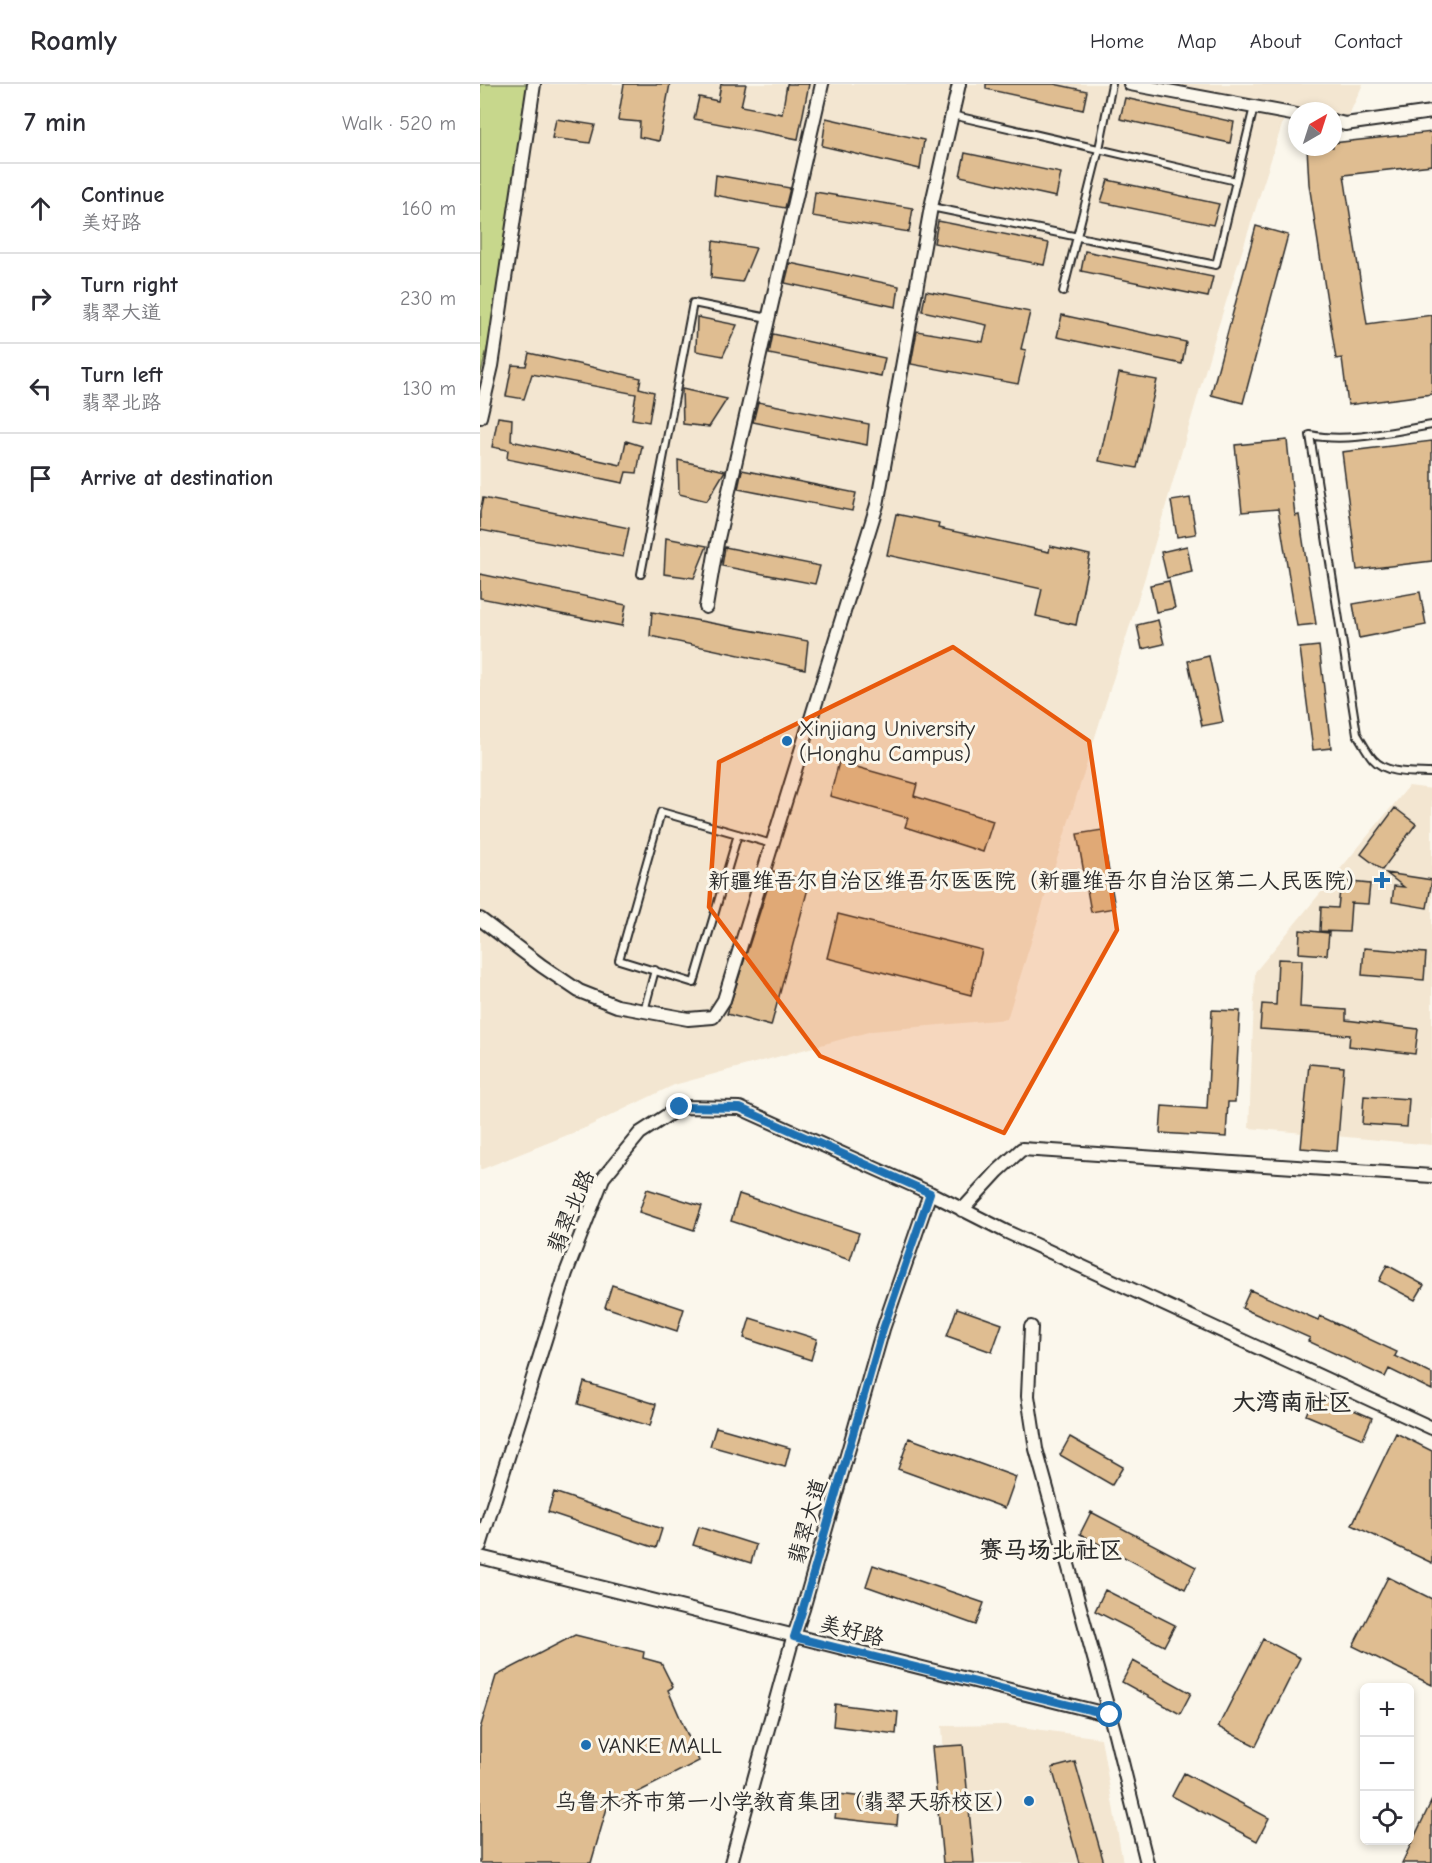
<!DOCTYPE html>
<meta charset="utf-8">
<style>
body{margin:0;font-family:"Comic Neue","LXGW WenKai TC",sans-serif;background:#f7f7f7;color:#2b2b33}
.controls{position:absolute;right:18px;bottom:18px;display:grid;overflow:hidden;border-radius:9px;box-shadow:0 3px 9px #0003}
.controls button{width:54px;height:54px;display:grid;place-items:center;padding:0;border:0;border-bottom:2px solid #e1e1e2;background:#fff;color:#2b2b33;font:30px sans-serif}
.compass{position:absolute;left:808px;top:18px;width:54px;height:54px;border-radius:50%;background:#fff;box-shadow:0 3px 9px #0003;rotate:39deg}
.stop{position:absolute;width:18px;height:18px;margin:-14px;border:4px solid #1f6fb2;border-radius:50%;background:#fff}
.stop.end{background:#1f6fb2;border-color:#fff;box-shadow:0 2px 6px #0008}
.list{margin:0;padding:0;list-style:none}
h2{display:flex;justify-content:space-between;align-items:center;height:78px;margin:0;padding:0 24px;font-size:26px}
h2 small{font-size:20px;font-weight:400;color:#7c7c81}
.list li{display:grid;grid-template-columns:39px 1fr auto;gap:18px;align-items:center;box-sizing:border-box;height:90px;padding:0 24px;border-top:2px solid #e1e1e2}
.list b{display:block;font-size:22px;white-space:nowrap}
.list p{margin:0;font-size:20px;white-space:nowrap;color:#7c7c81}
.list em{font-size:20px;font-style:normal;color:#7c7c81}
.icon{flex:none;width:33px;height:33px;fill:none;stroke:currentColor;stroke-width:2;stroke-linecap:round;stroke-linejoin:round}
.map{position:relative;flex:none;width:952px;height:1779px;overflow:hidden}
header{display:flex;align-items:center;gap:36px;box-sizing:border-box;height:84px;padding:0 30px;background:#fff;border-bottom:2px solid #e1e1e2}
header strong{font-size:28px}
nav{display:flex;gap:33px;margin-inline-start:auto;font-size:21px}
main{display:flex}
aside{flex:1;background:#fff}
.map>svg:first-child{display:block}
.built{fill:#f3e6d1}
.green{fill:#c7d78c;stroke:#79815c;stroke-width:1.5}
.building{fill:#dfbd91;stroke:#2b2b2b;stroke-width:1.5}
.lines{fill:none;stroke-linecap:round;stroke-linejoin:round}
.service-casing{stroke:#2b2b2b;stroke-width:10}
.minor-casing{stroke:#2b2b2b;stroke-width:16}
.service{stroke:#fbf7ec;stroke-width:6}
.minor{stroke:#fbf7ec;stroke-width:12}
.route{stroke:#1f6fb2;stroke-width:8}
.marked{fill:#e8590c;fill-opacity:0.2;stroke:#e8590c;stroke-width:4.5;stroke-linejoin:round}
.poi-dot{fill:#1f6fb2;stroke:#fbf7ec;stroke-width:2}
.labels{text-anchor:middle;stroke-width:6;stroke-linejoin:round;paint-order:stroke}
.poi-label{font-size:22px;fill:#2b2b2b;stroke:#fbf7ec;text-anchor:start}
.street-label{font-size:22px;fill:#2b2b2b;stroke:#fbf7ec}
.neighbourhood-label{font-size:24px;font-weight:bold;fill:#2b2b2b;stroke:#fbf7ec}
</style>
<header>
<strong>Roamly</strong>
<nav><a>Home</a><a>Map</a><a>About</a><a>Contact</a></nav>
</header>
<main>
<aside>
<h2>7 min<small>Walk · 520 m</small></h2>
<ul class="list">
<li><svg class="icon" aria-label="ahead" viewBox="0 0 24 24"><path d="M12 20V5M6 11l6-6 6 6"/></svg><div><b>Continue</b><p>美好路</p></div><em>160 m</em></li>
<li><svg class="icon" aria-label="right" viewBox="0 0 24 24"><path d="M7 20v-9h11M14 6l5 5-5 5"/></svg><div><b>Turn right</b><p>翡翠大道</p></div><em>230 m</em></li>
<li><svg class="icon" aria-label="left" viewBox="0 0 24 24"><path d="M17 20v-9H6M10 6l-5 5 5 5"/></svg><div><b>Turn left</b><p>翡翠北路</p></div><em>130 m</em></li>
<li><svg class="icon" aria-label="arrive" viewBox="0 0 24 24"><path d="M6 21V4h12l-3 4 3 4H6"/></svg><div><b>Arrive at destination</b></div></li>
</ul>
</aside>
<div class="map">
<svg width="952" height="1779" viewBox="0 0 952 1779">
<rect width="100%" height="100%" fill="#fbf7ec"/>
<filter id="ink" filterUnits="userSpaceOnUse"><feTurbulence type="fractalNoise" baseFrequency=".0167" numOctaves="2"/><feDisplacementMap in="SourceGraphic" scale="12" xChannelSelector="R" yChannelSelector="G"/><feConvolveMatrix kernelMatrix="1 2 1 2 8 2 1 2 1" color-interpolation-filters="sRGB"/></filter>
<g filter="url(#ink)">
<path class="built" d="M0 0H883L865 40 853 37V27L806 28 735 253 665 493 527 935 392 947 194 1001 105 1044 0 1086Z
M929 702 952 705V1061L769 1044 775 888Z
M526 1641 621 1654 643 1779H471L462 1642Z"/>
<path class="green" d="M0 0H48L11 250 0 292Z"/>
<path class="building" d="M144 0H190L179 57 159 53 160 38 138 36Z
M241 0H266L261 22 302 30 307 0H329L318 55 214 35 219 13 238 17Z
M506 0H574L607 7 603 26 506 5Z
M645 14 754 38 750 59 640 35Z
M346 34 444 56 440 85 342 62Z
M76 35 115 41 110 59 72 54Z
M952 48V81L864 91 887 240 952 231V310L868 321 862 274 856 275 829 100 827 63H853V59Z
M485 69 581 89 576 113 480 92Z
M236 91 310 104 305 124 234 111Z
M628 96 739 120 733 141 621 118Z
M335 108 433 124 429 148 332 132Z
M458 137 569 159 564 181 454 159Z
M776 142 808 151 763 319 731 311Z
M233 157 276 164 262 198 231 194Z
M605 167 733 193 728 213 601 187Z
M310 179 419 202 416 223 305 199Z
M446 207 550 228 541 265 546 266 538 300 431 280 437 247 503 258 507 241 442 227Z
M582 231 706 258 702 280 577 253Z
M217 233 257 241 243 272 216 267Z
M293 250 405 274 401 292 289 270Z
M49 269 161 294 159 304 174 308 169 338 152 335 156 310 52 290 44 315 26 312 32 281 46 282Z
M639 289 677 296 657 384 619 377Z
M202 305 247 315 229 343 203 340Z
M278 318 389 340 387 361 273 338Z
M18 333 32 335 31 357 141 381 146 357 162 362 157 389 146 388 143 399 27 375 28 366 12 363Z
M807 356 815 432 819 431 836 540 817 542 798 425 762 428 755 361Z
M952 357V477L877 486 862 368Z
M198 376 245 387 227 417 199 410Z
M262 386 376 409 372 427 258 405Z
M3 414 149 444 143 473 0 446V428Z
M710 414 716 450 697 453 691 417Z
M416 430 459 439 458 444 569 468 570 462 610 471 596 541 556 532 562 505 407 471Z
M186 454 227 462 214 494 184 490Z
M707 462 712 488 687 494 681 468Z
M245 463 340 482 335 500 242 482Z
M0 490 146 521 142 542 0 514Z
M689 497 695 524 676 528 670 501Z
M940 508 946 541 879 554 873 520Z
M172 528 328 557 325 585 170 552Z
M678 536 684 560 662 565 657 541Z
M839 562 851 664 833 666 820 564Z
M729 572 743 638 722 642 708 577Z
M359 678 437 700 434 712 513 737 503 768 425 743 428 734 350 712Z
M915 724 936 740 902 786 881 770Z
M622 746 635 824 611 828 597 750Z
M293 787 330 797 291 942 247 930Z
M906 789 952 796 947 824 912 818 914 802 924 803Z
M861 797 890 800 888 820 871 819 869 848 840 847 841 823 858 824Z
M358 830 502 866 491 911 347 874Z
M820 846 849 849 847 871 819 869Z
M884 864 946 869 944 896 882 891Z
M798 875 822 876 820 923 866 926V936L938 945 935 970 869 962 870 951 780 945 782 920 796 921Z
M732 926 760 927 755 1018H748L746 1053 680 1049 682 1022 727 1025Z
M829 980 864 983 857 1067 821 1064Z
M884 1012 929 1015 927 1043 882 1040Z
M167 1105 222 1122 214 1146 159 1128Z
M259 1110 379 1149 370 1176 251 1137Z
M907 1181 944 1201 935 1216 899 1197Z
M132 1201 204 1225 197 1247 125 1223Z
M770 1206 838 1236 840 1232 917 1268 915 1272 952 1290V1306L909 1285 905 1293 828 1257 830 1254 762 1224Z
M477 1224 522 1240 512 1268 467 1252Z
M270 1234 337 1255 331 1276 264 1254Z
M104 1298 176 1320 170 1342 98 1320Z
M835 1309 892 1334 883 1355 826 1331Z
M236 1343 310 1364 305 1383 230 1362Z
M916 1349 952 1367V1479L872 1441Z
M590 1353 643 1383 632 1401 580 1371Z
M429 1354 536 1393 525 1424 418 1385Z
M74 1408 182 1445 176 1464 68 1428Z
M611 1428 716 1483 705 1505 600 1450Z
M219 1443 276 1461 271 1479 213 1461Z
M393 1481 504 1519 496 1541 386 1502Z
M908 1493 952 1515V1601L873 1562Z
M625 1506 695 1541 684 1562 615 1527Z
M95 1551 164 1568 163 1574 181 1579 193 1603 188 1606 219 1677 127 1724 111 1779H0V1645L16 1592Z
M783 1555 820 1574 776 1662 738 1643Z
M653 1577 711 1609 700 1630 642 1598Z
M355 1620 418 1628 416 1650 353 1642Z
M483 1661 494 1779H463L452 1663Z
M595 1678 624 1779H599L572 1684Z
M704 1689 789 1734 777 1757 692 1712Z
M358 1710 419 1717 417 1741 355 1734Z
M952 1716V1779H922Z"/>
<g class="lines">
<g class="service-casing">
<path id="service" d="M472 31 756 97 774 23
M451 123 736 181 756 97
M583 208 619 65 632 0
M952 341C913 347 869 359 830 351L877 650C882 658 887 668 893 675 907 691 933 688 952 689
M161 490 213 219 288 234
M258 750 214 899 139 876 181 728 292 760
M164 927 175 886"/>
</g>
<g class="minor-casing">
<path id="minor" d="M650 0 817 31
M853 37 865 40 952 28
M0 333 12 282 54 0
M226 523 237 459 342 0
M0 835 62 882 99 907 137 922 208 935 233 933 244 916 397 421 451 123 479 0
M482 1126 518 1087 542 1065 952 1092
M551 1243 548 1312 556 1365 635 1650 667 1779
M0 1462 86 1189 123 1094 160 1049 200 1023 260 1024 450 1109 527 1148 952 1344
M0 1473 630 1631
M251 1779 311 1561 323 1525 403 1245 450 1109"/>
</g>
<use href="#service" class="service"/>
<use href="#minor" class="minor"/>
</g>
</g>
<g class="lines" filter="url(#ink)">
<path class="route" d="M200 1023 260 1024 450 1109 403 1245 323 1525 314 1553 630 1631"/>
</g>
<path class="marked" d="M473 563 609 657 637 846 524 1049 340 972 229 823 239 678Z"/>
<g class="poi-dot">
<circle cx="307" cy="657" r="6"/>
<path d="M899 787h6v6h6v6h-6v6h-6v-6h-6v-6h6z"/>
<circle cx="106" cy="1661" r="6"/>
<circle cx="549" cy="1717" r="6"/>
</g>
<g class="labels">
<g class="poi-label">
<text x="319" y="652">Xinjiang University<tspan x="319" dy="25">(Honghu Campus)</tspan></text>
<text x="888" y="804" text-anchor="end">新疆维吾尔自治区维吾尔医医院（新疆维吾尔自治区第二人民医院）</text>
<text x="118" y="1669">VANKE MALL</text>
<text x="537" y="1725" text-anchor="end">乌鲁木齐市第一小学教育集团（翡翠天骄校区）</text>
</g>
<g class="street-label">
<text transform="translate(90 1127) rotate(-67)" y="8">翡翠北路</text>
<text transform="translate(327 1437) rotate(-74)" y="8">翡翠大道</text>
<text transform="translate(372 1546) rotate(14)" y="8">美好路</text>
</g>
<g class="neighbourhood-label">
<text x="812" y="1326">大湾南社区</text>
<text x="571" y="1474">赛马场北社区</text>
</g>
</g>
</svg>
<div class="controls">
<button>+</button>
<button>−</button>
<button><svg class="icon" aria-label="locate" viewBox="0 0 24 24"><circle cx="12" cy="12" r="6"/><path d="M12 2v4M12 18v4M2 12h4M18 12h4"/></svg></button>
</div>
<svg class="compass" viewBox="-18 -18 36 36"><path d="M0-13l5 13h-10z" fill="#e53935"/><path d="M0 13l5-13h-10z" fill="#7c7c81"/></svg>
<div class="stop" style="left:630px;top:1631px"></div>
<div class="stop end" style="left:200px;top:1023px"></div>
</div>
</main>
